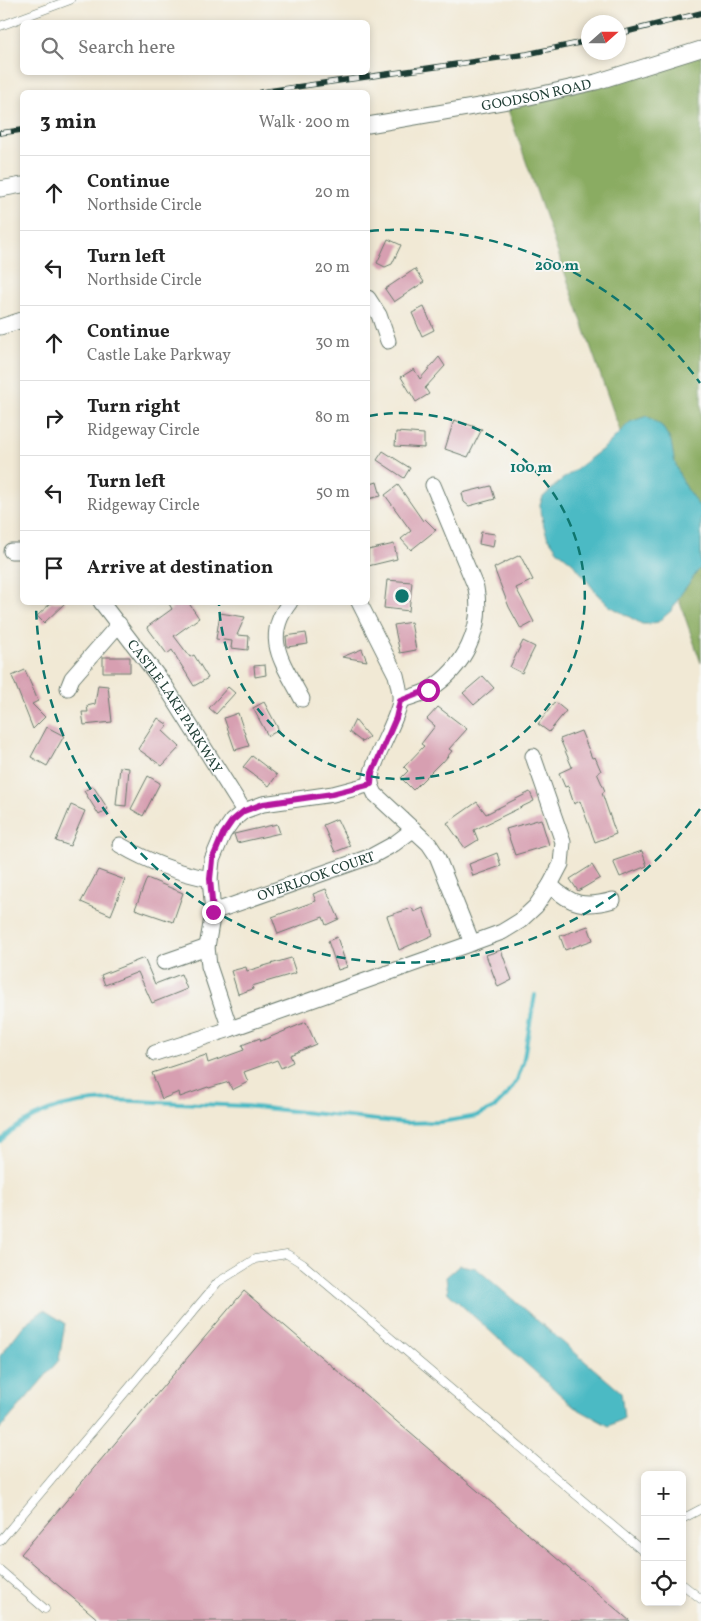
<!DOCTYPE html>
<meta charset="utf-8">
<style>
body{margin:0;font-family:Vollkorn,serif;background:#f6f6f6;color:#222}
.controls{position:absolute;right:15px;bottom:15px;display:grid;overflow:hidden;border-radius:8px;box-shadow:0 2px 8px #0003}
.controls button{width:45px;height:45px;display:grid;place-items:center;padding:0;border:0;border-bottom:1px solid #e0e0e0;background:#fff;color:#222;font:25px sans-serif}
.compass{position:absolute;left:581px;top:15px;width:45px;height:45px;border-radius:50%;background:#fff;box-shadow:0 2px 8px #0003;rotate:69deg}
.stop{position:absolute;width:15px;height:15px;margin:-11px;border:4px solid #b5179e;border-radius:50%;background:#fff}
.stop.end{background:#b5179e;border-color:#fff;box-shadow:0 1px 5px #0008}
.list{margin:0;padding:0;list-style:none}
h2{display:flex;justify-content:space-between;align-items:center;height:65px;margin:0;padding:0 20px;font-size:21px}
h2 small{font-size:16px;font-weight:400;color:#767676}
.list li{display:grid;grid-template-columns:32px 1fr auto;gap:15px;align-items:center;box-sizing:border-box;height:75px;padding:0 20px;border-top:1px solid #e0e0e0}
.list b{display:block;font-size:19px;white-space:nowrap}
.list p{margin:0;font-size:16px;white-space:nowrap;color:#767676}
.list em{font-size:16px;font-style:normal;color:#767676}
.icon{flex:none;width:28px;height:28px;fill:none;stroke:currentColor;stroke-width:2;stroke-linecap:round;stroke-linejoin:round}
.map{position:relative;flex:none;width:701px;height:1621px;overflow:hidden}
.search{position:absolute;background:#fff;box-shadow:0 2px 8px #0003;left:20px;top:20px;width:350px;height:55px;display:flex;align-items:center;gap:12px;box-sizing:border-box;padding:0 18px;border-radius:8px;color:#767676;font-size:19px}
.panel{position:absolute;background:#fff;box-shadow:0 2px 8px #0003;left:20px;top:90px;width:350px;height:515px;border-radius:8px}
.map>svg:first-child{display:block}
.forest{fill:#8aac62;stroke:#54744b}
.water{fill:#4cbac4;stroke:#367c7c}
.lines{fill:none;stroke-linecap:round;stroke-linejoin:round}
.stream{stroke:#4cbac4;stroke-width:4}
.building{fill:#d79fb1}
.lane-casing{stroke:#68796c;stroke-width:9}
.street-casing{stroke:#68796c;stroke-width:17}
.lane{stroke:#fff;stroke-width:8}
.street{stroke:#fff;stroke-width:15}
.rail-casing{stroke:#1f3d34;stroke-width:5.5}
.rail{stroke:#f6f6f2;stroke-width:4;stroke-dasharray:11;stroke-linecap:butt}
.route{stroke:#b5179e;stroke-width:6}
.ring{fill:none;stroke:#0f766e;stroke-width:2.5;stroke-dasharray:9 6}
.labels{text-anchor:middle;stroke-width:4;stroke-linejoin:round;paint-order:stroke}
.street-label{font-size:14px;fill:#1f3d34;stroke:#f6f6f2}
.centre{fill:#0f766e;stroke:#f6f6f2;stroke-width:2.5}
.ring-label{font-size:15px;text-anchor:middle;font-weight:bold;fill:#0f766e;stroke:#f6f6f2;stroke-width:4;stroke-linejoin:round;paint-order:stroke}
</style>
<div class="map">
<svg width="701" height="1621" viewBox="0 0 701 1621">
<rect width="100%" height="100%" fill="#f6f6f2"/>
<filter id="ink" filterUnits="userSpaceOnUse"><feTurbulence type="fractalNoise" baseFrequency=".02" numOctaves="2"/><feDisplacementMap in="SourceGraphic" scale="10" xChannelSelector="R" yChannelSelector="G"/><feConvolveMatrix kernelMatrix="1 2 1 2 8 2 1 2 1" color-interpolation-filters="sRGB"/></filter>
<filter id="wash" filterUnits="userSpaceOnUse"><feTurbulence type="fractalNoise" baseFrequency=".0096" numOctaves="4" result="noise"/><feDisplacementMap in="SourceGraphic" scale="20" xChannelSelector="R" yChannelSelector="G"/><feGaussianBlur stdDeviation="1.12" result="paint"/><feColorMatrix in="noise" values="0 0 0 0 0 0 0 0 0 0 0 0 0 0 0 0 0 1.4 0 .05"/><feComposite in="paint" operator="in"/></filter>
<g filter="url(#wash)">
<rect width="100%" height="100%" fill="#f1e9d5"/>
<path class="forest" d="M701 51V663L507 107Z"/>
<path class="water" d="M647 416 662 426 671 441 674 459 680 476 689 492 701 509V567L681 594 672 610 658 622 649 624H642L608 605 595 591 573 563 558 551 547 536 543 523 540 505 543 497 560 481 604 448 630 422Z
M460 1265 476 1268 621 1392 624 1418 609 1426 574 1407 448 1293 446 1277Z
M44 1310 65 1323 59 1360 0 1429V1356L24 1325Z"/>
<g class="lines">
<path class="stream" d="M0 1141C30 1111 71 1101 112 1100L245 1106 405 1123 441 1122 477 1116 494 1108 507 1095 517 1080 523 1063 535 995"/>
</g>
<g id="blocks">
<path class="building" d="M388 239 401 245 392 264 385 267 377 263Z
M415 269 424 282 394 302 385 289Z
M424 307 434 330 422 336 412 313Z
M439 357 445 366 425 388 429 394 416 402 401 377 414 369 420 379Z
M454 420 482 429 468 457 445 449Z
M396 432 424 434V448L395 446Z
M383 451 410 468 404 478 377 460Z
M377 482 381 496 368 499V485Z
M398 485 423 521 425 519 436 530 411 550 401 539 411 531 385 495Z
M491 486 495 499 469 506 464 502 462 493Z
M481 532 495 534 493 547 479 544Z
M394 544 397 559 368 566V550Z
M520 555 533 580 516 588 534 622 521 629 509 607 494 568Z
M387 580 412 582 409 611 384 608Z
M52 602H66L44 623 37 616Z
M168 602H188L199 618 174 636 190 657 194 655 208 678 194 686 172 650 167 654 147 627 172 609Z
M220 613 245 617 237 635 249 636 248 650 231 648 232 641 216 639Z
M411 622 416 650 400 653 394 625Z
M306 633 308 644 287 647 286 636Z
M523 641 535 647 522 673 510 667Z
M362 649 367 661 342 657Z
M103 657H130V672H103Z
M265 665 266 675 255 677 254 666Z
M25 670 38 701 32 704 45 717 33 729 12 676Z
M483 676 494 688 474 705 463 693Z
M98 685 108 686 112 722 84 725 82 712H88L87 706 95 704Z
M228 687 235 693 216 714 209 708Z
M264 702 279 730 268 736 253 708Z
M555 702 566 711 549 732 538 724Z
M438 707 467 729 449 749 452 751 443 762 442 761 413 790 401 778 408 771 404 767 424 746 421 744 435 726 427 719Z
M238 713 249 746 235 750 224 718Z
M158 718 168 725 163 731 180 747 162 766 138 749Z
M355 720 369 737 362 742 349 732Z
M47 727 64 736 47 766 31 757Z
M581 731 592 758 595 757 601 771 597 773 605 791 602 793 616 834 595 842 580 801 574 804 568 786 565 787 559 773 572 767 560 739Z
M252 756 277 775 269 786 243 767Z
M120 767 129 768 126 806 116 805Z
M148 776 160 783 143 816 131 809Z
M93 786 108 809 99 815 84 791Z
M530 792 534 801 474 830 478 840 465 848 447 823 477 802 486 814Z
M71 805 85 811 70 846 56 841Z
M337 819 350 846 335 852 323 825Z
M541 819 549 845 515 855 506 829Z
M277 824 280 833 237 843 234 834Z
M642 851 647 866 620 877 613 861Z
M497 853 501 866 473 876 469 864Z
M592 865 600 878 578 891 570 879Z
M98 870 125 880 111 915 81 902Z
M147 878 183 893 173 922 135 909Z
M326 889 339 919 326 925 323 917 278 934 272 917 316 901 313 894Z
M412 908 414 912 423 908 433 935 399 950 387 916Z
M588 926 593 940 565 950 560 936Z
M337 937 347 967 338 970 328 941Z
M501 950 512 980 498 987 486 955Z
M144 958 155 984 181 974 187 989 152 1003 138 972 105 985 101 975Z
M291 958 296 973 252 986 253 989 238 994 231 971 246 967 247 971Z
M306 1022 316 1044 290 1055 293 1062 281 1068 277 1060 244 1072 248 1082 232 1090 229 1082 209 1088 208 1087 180 1097 179 1092 162 1099 152 1073 206 1055 208 1063 244 1050 242 1045 260 1038 261 1041Z
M244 1291 630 1621H100L21 1554Z"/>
</g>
</g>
<g filter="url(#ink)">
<use href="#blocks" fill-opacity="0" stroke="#68796c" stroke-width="1"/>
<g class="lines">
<g class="lane-casing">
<path id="lane" d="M0 26 70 0
M682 1519 701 1509
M0 1541 218 1282 255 1259 287 1254 303 1264 645 1553
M0 1570 45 1609
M682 1584 701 1599"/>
</g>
<g class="street-casing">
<g id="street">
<path id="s1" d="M368 125 525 98 596 82 701 49"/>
<path d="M0 189 22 185"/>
<path d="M368 298 379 315 388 341"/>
<path d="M0 327 22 320"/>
<path d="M11 551H22"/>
<path id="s2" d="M101 602 166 687 244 811"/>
<path d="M290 602C261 639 284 664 302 699"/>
<path d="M359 602 396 675C398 684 401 693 400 702 396 724 368 767 371 783 371 787 374 791 375 794L429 844 437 856 472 943"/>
<path d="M68 688 72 678 119 624"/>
<path d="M400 701C409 697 420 695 429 690 464 668 484 629 476 588L433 485"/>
<path d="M120 845C149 862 177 873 210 879"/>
<path d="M550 885C571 905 585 908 613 900"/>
<path id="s3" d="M213 912 372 856 394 844 414 829"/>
<path d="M164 962 207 947"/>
<path d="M230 1029 209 966 207 947 213 912 210 879 212 860 223 834 232 821 244 811 263 804 333 794 371 784"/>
<path d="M155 1053 230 1029 472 943 502 932 520 921 536 906 550 885 561 864 563 842 533 756"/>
</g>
</g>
<use href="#lane" class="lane"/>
<use href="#street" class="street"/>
<g class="rail-casing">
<path id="rail" d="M618 34 701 13
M261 92 527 54 588 41
M0 133 22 130"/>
</g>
<use href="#rail" class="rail"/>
</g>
</g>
<g class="lines" filter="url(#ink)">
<path class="route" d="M213 912 210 879 212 860 223 834 232 821 244 811 263 804 332 794 371 784 372 773 396 718 400 701 428 690"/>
</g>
<g class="ring">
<path d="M369 416A183 183 0 1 1 219 604"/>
<path d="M700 809A366 366 0 0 1 36 606M370 231A366 366 0 0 1 700 383"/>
</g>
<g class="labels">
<g class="street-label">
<text dy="5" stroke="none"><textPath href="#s1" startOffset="171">GOODSON ROAD</textPath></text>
<text dy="5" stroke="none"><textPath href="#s2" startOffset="128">CASTLE LAKE PARKWAY</textPath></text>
<text dy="5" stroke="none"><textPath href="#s3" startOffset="109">OVERLOOK COURT</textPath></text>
</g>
</g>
<circle cx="402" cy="596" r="8" class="centre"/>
<g class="ring-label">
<text x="557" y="270">200 m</text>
<text x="531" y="472">100 m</text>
</g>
</svg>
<div class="controls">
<button>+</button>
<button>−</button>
<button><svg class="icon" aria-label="locate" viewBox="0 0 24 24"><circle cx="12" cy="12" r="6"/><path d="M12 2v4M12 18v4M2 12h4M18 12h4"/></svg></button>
</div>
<svg class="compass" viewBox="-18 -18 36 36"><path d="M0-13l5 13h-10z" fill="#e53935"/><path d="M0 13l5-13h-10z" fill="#767676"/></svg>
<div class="stop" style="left:428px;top:690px"></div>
<div class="stop end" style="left:213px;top:912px"></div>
<div class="search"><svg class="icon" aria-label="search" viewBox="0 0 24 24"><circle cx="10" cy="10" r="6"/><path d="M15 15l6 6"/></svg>Search here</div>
<section class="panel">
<h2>3 min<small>Walk · 200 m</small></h2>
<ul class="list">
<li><svg class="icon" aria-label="ahead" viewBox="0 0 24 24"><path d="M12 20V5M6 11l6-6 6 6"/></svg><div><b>Continue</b><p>Northside Circle</p></div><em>20 m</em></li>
<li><svg class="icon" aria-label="left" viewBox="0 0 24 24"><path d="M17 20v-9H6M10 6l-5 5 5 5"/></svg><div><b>Turn left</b><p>Northside Circle</p></div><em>20 m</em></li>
<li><svg class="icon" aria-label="ahead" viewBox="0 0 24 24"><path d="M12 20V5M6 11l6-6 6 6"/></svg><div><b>Continue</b><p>Castle Lake Parkway</p></div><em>30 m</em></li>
<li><svg class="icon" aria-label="right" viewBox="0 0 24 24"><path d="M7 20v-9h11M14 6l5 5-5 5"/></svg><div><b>Turn right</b><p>Ridgeway Circle</p></div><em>80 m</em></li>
<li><svg class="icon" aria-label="left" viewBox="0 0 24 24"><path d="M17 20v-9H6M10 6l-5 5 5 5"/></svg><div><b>Turn left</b><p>Ridgeway Circle</p></div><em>50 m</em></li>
<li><svg class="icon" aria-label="arrive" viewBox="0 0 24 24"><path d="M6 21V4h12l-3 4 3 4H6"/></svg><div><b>Arrive at destination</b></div></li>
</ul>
</section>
</div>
